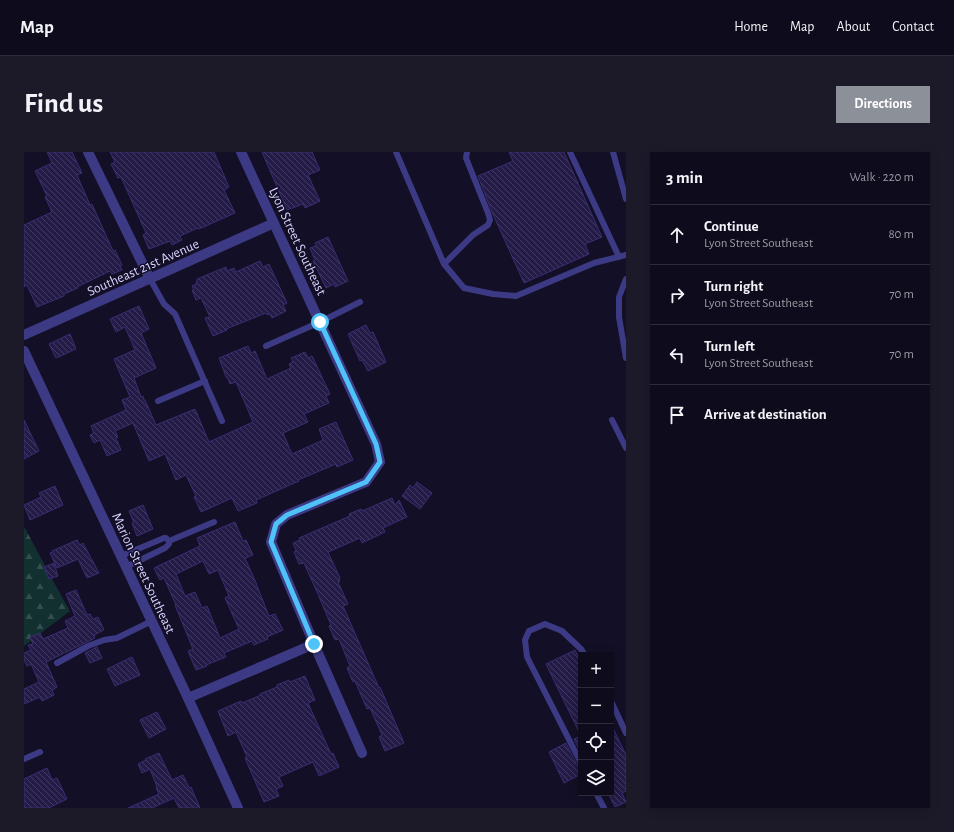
<!DOCTYPE html>
<meta charset="utf-8">
<style>
body{margin:0;font-family:"Alegreya Sans",sans-serif;background:#1c1929;color:#f1f3f6}
.controls{position:absolute;right:12px;bottom:12px;display:grid;overflow:hidden;border-radius:0px;box-shadow:0 2px 10px #0003}
.controls button{width:36px;height:36px;display:grid;place-items:center;padding:0;border:0;border-bottom:1px solid #2e2b3b;background:#0e0b1c;color:#f1f3f6;font:20px sans-serif}
.stop{position:absolute;width:12px;height:12px;margin:-9px;border:3px solid #4fc3f7;border-radius:50%;background:#fff}
.stop.end{background:#4fc3f7;border-color:#fff;box-shadow:0 1px 4px #0008}
.list{margin:0;padding:0;list-style:none}
h2{display:flex;justify-content:space-between;align-items:center;height:52px;margin:0;padding:0 16px;font-size:17px}
h2 small{font-size:13px;font-weight:400;color:#9b9ba3}
.list li{display:grid;grid-template-columns:26px 1fr auto;gap:12px;align-items:center;box-sizing:border-box;height:60px;padding:0 16px;border-top:1px solid #2e2b3b}
.list b{display:block;font-size:15px;white-space:nowrap}
.list p{margin:0;font-size:13px;white-space:nowrap;color:#9b9ba3}
.list em{font-size:13px;font-style:normal;color:#9b9ba3}
.icon{flex:none;width:22px;height:22px;fill:none;stroke:currentColor;stroke-width:2;stroke-linecap:round;stroke-linejoin:round}
.map{position:relative;flex:none;width:602px;height:656px;overflow:hidden;border-radius:0px}
header{display:flex;align-items:center;gap:24px;box-sizing:border-box;height:56px;padding:0 20px;background:#0e0b1c;border-bottom:1px solid #2e2b3b}
header strong{font-size:19px}
nav{display:flex;gap:22px;margin-inline-start:auto;font-size:14px}
.intro{display:flex;align-items:center;justify-content:space-between;box-sizing:border-box;height:96px;padding:0 24px}
h1{margin:0;font-size:28px}
.button{padding:10px 18px;border-radius:0px;background:#8c9099;color:#fff;font-size:14px;font-weight:700}
main{display:flex;gap:24px;padding:0 24px}
aside{flex:1;background:#0e0b1c;border-radius:0px;box-shadow:0 2px 10px #0003}
.map>svg:first-child{display:block}
.forest{fill:url(#forest-firs)}
.building{fill:url(#building-back-hatch);stroke:#3b2d73;fill-rule:evenodd}
.lines{fill:none;stroke-linecap:round;stroke-linejoin:round}
.service{stroke:#3d3a85;stroke-width:6}
.minor{stroke:#3d3a85;stroke-width:10}
.tertiary{stroke:#3d3a85;stroke-width:10}
.route{stroke:#4fc3f7;stroke-width:5}
.labels{text-anchor:middle;stroke-width:3;stroke-linejoin:round;paint-order:stroke}
.street-label{font-size:14px;fill:#d9d4ff;stroke:#130f26}
</style>
<header>
<strong>Map</strong>
<nav><a>Home</a><a>Map</a><a>About</a><a>Contact</a></nav>
</header>
<div class="intro"><h1>Find us</h1><a class="button">Directions</a></div>
<main>
<div class="map">
<svg width="602" height="656" viewBox="0 0 602 656">
<defs>
<pattern id="forest-firs" width="22" height="20" patternUnits="userSpaceOnUse"><rect width="22" height="20" fill="#12302f"/><path d="M5 1l3.5 6h-7zM16 11l3.5 6h-7z" fill="#344d4e"/></pattern>
<pattern id="building-back-hatch" width="6" height="6" patternUnits="userSpaceOnUse"><rect width="6" height="6" fill="#241b47"/><path d="M-1 5l2 2M0 0l6 6M5-1l2 2" fill="none" stroke="#433b63"/></pattern>
</defs>
<rect width="100%" height="100%" fill="#130f26"/>
<path class="forest" d="M1 376 28 427 46 459 0 494V377Z"/>
<path class="building" d="M23 0H48L58 21 53 23 66 53 68 52 89 99 91 98 98 113 96 114 98 118 88 122 86 119 53 135 54 136 40 142V144L13 155 3 133 0 135V73L28 60 21 45 23 44 11 19 28 11Z
M86 0H190L205 35 200 38 211 61 175 77 174 76 156 84 158 88 148 93 146 89 125 97 119 83 122 81 97 25 94 26 87 12 91 10Z
M238 0H288L296 18 284 23 296 49 281 56 279 52 263 58Z
M485 0H540L578 85 561 92 565 102 500 131 468 60 454 24 489 9Z
M304 85 324 129 311 135 310 132 302 136 289 109 291 108 286 96 292 94 291 91Z
M236 109 239 115 245 112 263 151 259 153 262 159 248 166 246 162 243 163 242 161 202 177 203 178 189 184 181 166 186 165 177 146 172 148 168 138H170L168 134 173 132 172 130 173 129V127L202 115 203 119 210 116 212 120Z
M115 154 125 177 117 181 132 216 110 226 117 245 119 244 120 248H121L132 273 171 257 185 290 229 270 212 230 206 232 203 225H202L195 206 224 194 227 201 231 199 243 227 267 216 265 212 269 210 267 206 281 200 284 206 288 204 306 242 302 244 305 251 280 262 284 270 259 281 268 302 299 288 295 277 312 270 329 308 313 315 312 312 274 328 275 329 232 348 233 351 214 359 208 346 177 360 170 345 172 344 162 323 152 328 141 302 125 309 109 271 91 279 94 285 92 286 97 298 83 304 76 288 70 291 66 283 70 281 67 274 102 258 98 248 106 245 90 207 111 198 101 175 92 180 86 167Z
M342 173 346 181 349 180 362 210 344 219 338 208 336 209 324 182Z
M46 182 52 197 32 206 25 192Z
M0 268 15 299 0 307Z
M393 330 408 341 396 357 378 344 386 333 389 336Z
M31 334 39 353 6 368 0 353 17 345 15 341Z
M368 346 371 353 375 348 383 365 359 376 361 380 338 391 336 386 304 400 316 426H315L316 429 314 430 324 452 319 454 355 536 356 535 380 591 361 599 355 585 358 583 346 556 343 557 331 529 329 530 323 516 326 514 315 487 311 488 305 474 307 473 293 440 280 411 275 412 270 400 272 399 269 391 276 388 275 386 326 364 325 362 337 357 338 359Z
M119 353 129 377 113 384 108 371H110L105 359Z
M211 370 219 389 222 388 229 403 221 406 233 433V434L245 464 251 462 259 478 243 485 244 487 230 493 228 489 200 501 202 505 182 513 183 514 172 518 164 499 169 497 151 453H152L140 426 136 428 130 416 176 394 173 386ZM179 409 185 422 194 418 205 444 201 446 215 477 196 486 183 454 178 456 171 440 161 444 152 422Z
M53 388 56 393 59 391 75 421 63 426 54 407 33 416 26 401 29 400 28 399Z
M30 411 34 424 25 427 20 415Z
M52 438 63 463 66 462 69 467 74 465 80 478 70 483 71 486 69 487 22 510 33 535 28 538 30 543 18 549 16 545 0 552V537L15 530 7 512 3 514 0 508V501L7 498 4 493 9 492 6 485 16 481 19 487 44 476 41 469 51 464 42 442Z
M73 495 78 506 66 511 61 501Z
M551 498 557 510V601L550 587 557 584 522 512Z
M108 505 116 523 91 534 83 517Z
M281 524 291 548 284 551 307 602 309 601 315 615 295 624 289 610 255 625 259 634 252 637 255 644 240 650 221 606 223 605 212 580 204 584 194 559 217 549 218 551 237 543 236 542 253 535V533L265 528 266 530Z
M133 560 142 577 125 586 116 568Z
M587 572 602 603V639L598 641 602 650 591 655 584 641H587Z
M542 591 553 613 557 615V622L540 631 525 600Z
M135 601 148 628 159 623 165 636 167 635 176 656H155L150 646 128 656H104L135 642 132 636 133 635 126 617 118 621 114 612 122 608 121 607Z
M23 616 28 628 33 626 43 647 25 656H0V627Z"/>
<g class="lines">
<path class="service" d="M372 0 420 112 440 136 469 142 492 144 570 111 602 103
M546 0 595 105
M589 0 602 47
M420 112 449 83 464 73 466 68 464 61 442 6 443 0
M126 127 140 152 151 162 198 269
M602 127 595 145V165L602 206
M242 194 296 170 336 150
M134 249 181 229
M588 268 602 296
M145 389 190 370
M97 404 140 386H142L145 389V392L141 396 102 415
M33 511 64 494 80 488 93 486 128 469
M587 549 602 581
M0 607 16 600
M557 611 503 505 501 488 505 479 521 472 538 479 557 497 561 503
M572 641 580 656"/>
<path class="minor" d="M64 0 126 127
M217 0 352 292 356 310 342 330 263 363 252 372 247 390 290 492 338 601
M0 183 250 71
M164 546 290 492"/>
<path class="tertiary" d="M0 199 164 546 214 656"/>
</g>
<g class="lines">
<path class="route" d="M290 492 247 390 252 372 263 363 342 330 356 310 352 292 296 170"/>
</g>
<g class="labels">
<g class="street-label">
<text transform="translate(274 89) rotate(65)" y="5">Lyon Street Southeast</text>
<text transform="translate(119 115) rotate(-24)" y="5">Southeast 21st Avenue</text>
<text transform="translate(120 421) rotate(65)" y="5">Marion Street Southeast</text>
</g>
</g>
</svg>
<div class="controls">
<button>+</button>
<button>−</button>
<button><svg class="icon" aria-label="locate" viewBox="0 0 24 24"><circle cx="12" cy="12" r="6"/><path d="M12 2v4M12 18v4M2 12h4M18 12h4"/></svg></button>
<button><svg class="icon" aria-label="layers" viewBox="0 0 24 24"><path d="M12 4l9 5-9 5-9-5zM3 14l9 5 9-5"/></svg></button>
</div>
<div class="stop" style="left:296px;top:170px"></div>
<div class="stop end" style="left:290px;top:492px"></div>
</div>
<aside>
<h2>3 min<small>Walk · 220 m</small></h2>
<ul class="list">
<li><svg class="icon" aria-label="ahead" viewBox="0 0 24 24"><path d="M12 20V5M6 11l6-6 6 6"/></svg><div><b>Continue</b><p>Lyon Street Southeast</p></div><em>80 m</em></li>
<li><svg class="icon" aria-label="right" viewBox="0 0 24 24"><path d="M7 20v-9h11M14 6l5 5-5 5"/></svg><div><b>Turn right</b><p>Lyon Street Southeast</p></div><em>70 m</em></li>
<li><svg class="icon" aria-label="left" viewBox="0 0 24 24"><path d="M17 20v-9H6M10 6l-5 5 5 5"/></svg><div><b>Turn left</b><p>Lyon Street Southeast</p></div><em>70 m</em></li>
<li><svg class="icon" aria-label="arrive" viewBox="0 0 24 24"><path d="M6 21V4h12l-3 4 3 4H6"/></svg><div><b>Arrive at destination</b></div></li>
</ul>
</aside>
</main>
